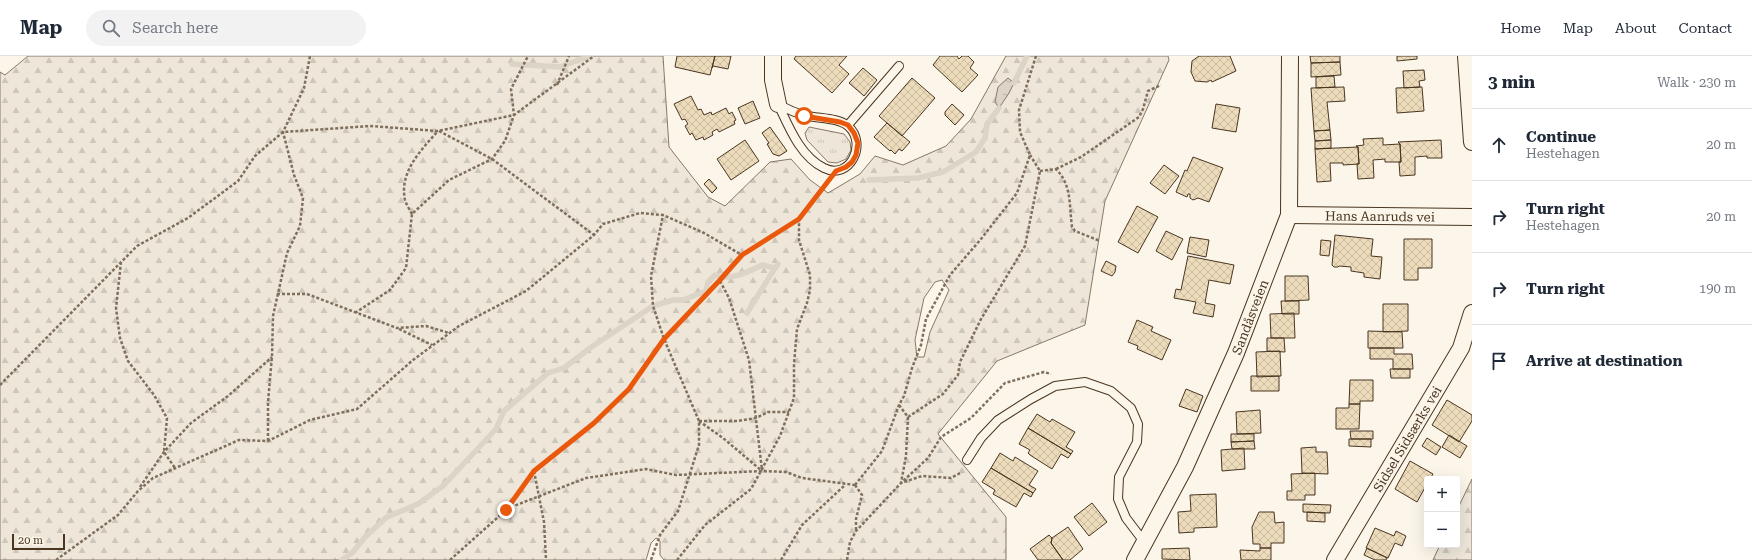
<!DOCTYPE html>
<meta charset="utf-8">
<style>
body{margin:0;font-family:"Roboto Serif",serif;background:#f2f2f3;color:#1f2937}
.controls{position:absolute;right:12px;bottom:12px;display:grid;overflow:hidden;border-radius:4px;box-shadow:0 4px 16px #0002}
.controls button{width:36px;height:36px;display:grid;place-items:center;padding:0;border:0;border-bottom:1px solid #e0e1e3;background:#fff;color:#1f2937;font:20px sans-serif}
.scale{position:absolute;left:12px;bottom:10px;width:53px;box-sizing:border-box;padding-left:4px;border:2px solid #4a3520;border-top:0;font-size:11px;line-height:14px;white-space:nowrap;color:#4a3520;-webkit-text-stroke:3px #fbf6e9;paint-order:stroke}
.stop{position:absolute;width:12px;height:12px;margin:-9px;border:3px solid #ea580c;border-radius:50%;background:#fff}
.stop.end{background:#ea580c;border-color:#fff;box-shadow:0 1px 4px #0008}
.list{margin:0;padding:0;list-style:none}
h2{display:flex;justify-content:space-between;align-items:center;height:52px;margin:0;padding:0 16px;font-size:17px}
h2 small{font-size:13px;font-weight:400;color:#747a83}
.list li{display:grid;grid-template-columns:26px 1fr auto;gap:12px;align-items:center;box-sizing:border-box;height:72px;padding:0 16px;border-top:1px solid #e0e1e3}
.list b{display:block;font-size:15px;white-space:nowrap}
.list p{margin:0;font-size:13px;white-space:nowrap;color:#747a83}
.list em{font-size:13px;font-style:normal;color:#747a83}
.icon{flex:none;width:22px;height:22px;fill:none;stroke:currentColor;stroke-width:2;stroke-linecap:round;stroke-linejoin:round}
.map{position:relative;flex:none;width:1472px;height:504px;overflow:hidden}
header{display:flex;align-items:center;gap:24px;box-sizing:border-box;height:56px;padding:0 20px;background:#fff;border-bottom:1px solid #e0e1e3}
header strong{font-size:19px}
nav{display:flex;gap:22px;margin-inline-start:auto;font-size:14px}
.search{width:280px;height:36px;background:#f2f2f3;display:flex;align-items:center;gap:10px;box-sizing:border-box;padding:0 14px;border-radius:22px;color:#747a83;font-size:15px}
main{display:flex}
aside{flex:1;background:#fff}
.map>svg:first-child{display:block}
.grass{fill:url(#grass-tufts);stroke:#887966}
.forest{fill:url(#forest-firs);stroke:#887966;fill-rule:evenodd}
.water{fill:url(#water-ripples);stroke:#887966}
.lines{fill:none;stroke-linecap:round;stroke-linejoin:round}
.stream{stroke:#dcd4c6;stroke-width:5.5}
.building{fill:url(#building-cross-hatch);stroke:#4a3520}
.lane-casing{stroke:#4a3520;stroke-width:10}
.street-casing{stroke:#4a3520;stroke-width:18}
.path{stroke:#7f6f5c;stroke-width:2.5;stroke-dasharray:3 2;stroke-linecap:butt}
.lane{stroke:#fbf6e9;stroke-width:8}
.street{stroke:#fbf6e9;stroke-width:16}
.route{stroke:#ea580c;stroke-width:5}
.labels{text-anchor:middle;stroke-width:3;stroke-linejoin:round;paint-order:stroke}
.street-label{font-size:13px;fill:#4a3520;stroke:#fbf6e9}
</style>
<header>
<strong>Map</strong>
<div class="search"><svg class="icon" aria-label="search" viewBox="0 0 24 24"><circle cx="10" cy="10" r="6"/><path d="M15 15l6 6"/></svg>Search here</div>
<nav><a>Home</a><a>Map</a><a>About</a><a>Contact</a></nav>
</header>
<main>
<div class="map">
<svg width="1472" height="504" viewBox="0 0 1472 504">
<defs>
<pattern id="grass-tufts" width="24" height="20" patternUnits="userSpaceOnUse"><rect width="24" height="20" fill="#ede6d9"/><path d="M3 7l-1-3M5 7V3M7 7l1-3M15 17l-1-3M17 17v-4M19 17l1-3" fill="none" stroke="#cdc6ba"/></pattern>
<pattern id="forest-firs" width="22" height="20" patternUnits="userSpaceOnUse"><rect width="22" height="20" fill="#ede6d9"/><path d="M5 1l3.5 6h-7zM16 11l3.5 6h-7z" fill="#cdc6ba"/></pattern>
<pattern id="water-ripples" width="26" height="14" patternUnits="userSpaceOnUse"><rect width="26" height="14" fill="#dcd4c6"/><path d="M2 4q2-2 4 0t4 0M15 11q2-2 4 0t4 0" fill="none" stroke="#beb7aa"/></pattern>
<pattern id="building-cross-hatch" width="8" height="8" patternUnits="userSpaceOnUse"><rect width="8" height="8" fill="#ecdcbc"/><path d="M0 0l8 8M0 8l8-8" fill="none" stroke="#ccbda1"/></pattern>
</defs>
<rect width="100%" height="100%" fill="#fbf6e9"/>
<path class="grass" d="M809 71 844 78 850 86 851 94 846 103 837 107 828 106 807 84 805 77Z"/>
<path class="forest" d="M28 0H663L669 91 708 141 725 150 770 106 791 103 810 124 828 137 860 118 875 100 903 109 946 90 971 63 1006 0H1168L1169 4 1105 145 1085 269 997 305 938 378 1006 461V504H664L660 499V485L656 482 651 487 646 504H0V16L5 19ZM942 224 949 234 930 276 924 301H917L915 284 924 242 935 226Z
M1472 423V504H1433L1440 489H1457V454Z"/>
<path class="water" d="M1008 22 1014 27 1009 37 999 52 995 46 998 31Z"/>
<g class="lines">
<path class="stream" d="M512 8 560 11 590 0
M1014 27 1027 0
M869 124 918 122 943 116 976 96 985 82 987 68 999 52
M747 257 775 212
M342 504 353 496 365 481 387 461 418 448 443 430 496 373 504 355 548 317 564 312 590 292 653 250 673 244H683L706 235 708 226 715 219C731 225 748 216 762 209L775 212 778 208"/>
</g>
<path class="building" d="M677 0H715L710 19 675 11Z
M715 0H731L728 13 713 10 712 12Z
M796 0H847L839 9 849 18 832 37 794 3Z
M940 0H957L959 3 962 0H968L974 6 970 12 978 19 962 36 933 9Z
M1199 0H1230L1236 15 1212 26 1211 24 1207 26 1195 25 1191 16 1192 5Z
M1310 0H1340V6L1311 7Z
M1397 0H1417V3L1397 5Z
M1340 6 1341 19 1311 21V7Z
M863 12 877 24 864 40 849 27Z
M1424 14 1425 24 1419 25 1420 31 1404 32 1403 15Z
M1334 20 1335 31 1316 32V21Z
M912 22 935 42 902 80 879 60Z
M1344 31 1345 45 1327 46 1330 74 1314 75 1311 32Z
M1422 31 1424 55 1397 57 1396 32Z
M691 40 698 54 701 53 704 59 711 56 712 59 726 52 729 58 732 56 736 64 734 65 735 68 719 76 717 73 712 76 713 79 704 84 703 81 696 84 692 77 690 79 685 70 688 68 685 63 682 64 674 48Z
M753 45 760 62 745 68 738 52Z
M952 48 964 59 955 69 945 59V56Z
M1216 48 1240 52 1236 76 1212 72Z
M887 67 910 86 902 95 899 93 895 98 891 94 890 95 874 81Z
M770 71 787 95 779 100 773 98 767 88 769 87 762 77Z
M1330 74 1331 84 1315 85 1314 75Z
M1383 82V89L1400 88 1401 106H1385V103L1373 104 1374 122 1358 123 1357 108H1359L1358 91 1356 90 1364 89 1363 83Z
M745 84 759 105 731 124 717 103Z
M1331 84V92L1315 93V85Z
M1441 84 1442 102H1427V100L1415 101V119L1400 120 1399 106H1401L1400 88 1398 86Z
M1358 91 1359 108 1343 109V107H1330L1331 125 1317 126 1315 93Z
M1193 101 1223 112 1209 146 1198 142 1193 144 1190 142V138H1188L1187 141 1176 136 1185 114 1187 115Z
M1164 109 1179 120 1165 138 1150 127Z
M709 123 717 132 712 137 704 128Z
M1137 150 1158 161 1138 197 1118 186Z
M1166 175 1183 183 1172 204 1156 195Z
M1335 179 1373 183 1371 200 1382 201 1380 223 1364 221V217L1351 215V211L1339 210 1338 211H1334L1332 209Z
M1190 181 1209 184 1206 201 1187 197Z
M1404 183H1432V212H1418V224H1404Z
M1321 184 1331 185 1329 200 1320 199Z
M1188 200 1234 209 1230 228 1209 224 1205 247 1215 249 1213 261 1193 257 1196 246 1174 242 1176 233 1181 234Z
M1106 205 1116 210 1115 216 1112 220 1101 215Z
M1285 220H1308L1309 244 1285 245Z
M1281 245H1299V258H1282Z
M1383 248H1408V275L1383 276Z
M1294 257 1295 282H1271L1270 258Z
M1137 264 1153 271 1151 275 1171 284 1162 304 1137 293 1138 290 1128 286Z
M1368 275 1402 276 1403 292H1368Z
M1267 282H1284L1285 296 1267 295Z
M1370 292H1394V298H1412L1413 313H1393V303H1370Z
M1280 295 1281 320 1257 321 1256 296Z
M1390 313H1410V322H1391Z
M1251 320H1279V335H1251Z
M1350 324H1373V345H1360V348H1349Z
M1186 333 1203 340 1197 356 1179 350Z
M1447 344 1472 359V365L1459 386 1432 369Z
M1349 348H1360L1359 373H1336V352H1349Z
M1260 354 1261 377 1237 378 1236 356Z
M1037 358 1050 366 1052 363 1075 376 1066 391 1073 395 1071 398 1028 372Z
M1028 372 1071 398 1068 402 1061 398 1052 413 1030 399 1028 397 1030 394 1019 388Z
M1350 375H1373V383H1351Z
M1231 378H1254V385L1231 386Z
M1449 379 1467 390 1460 402 1442 391Z
M1427 382 1441 391 1436 399 1422 390Z
M1349 383H1371V391L1349 390Z
M1254 385 1255 393H1232L1231 386Z
M1316 391V396H1327L1328 418 1302 417 1301 392Z
M1244 392 1245 413 1222 415 1221 394Z
M1000 397 1013 405 1015 401 1038 415 1029 429 1036 433 1033 437 991 412Z
M1410 405 1433 418 1430 423H1427V428L1417 446 1395 433Z
M991 412 1033 437 1031 441 1024 437 1016 451 993 438 995 434 982 426Z
M1315 417V439H1305V444H1287V435H1292L1291 418Z
M1216 438 1217 471 1194 472V476L1179 477 1178 456 1191 455 1190 439Z
M1092 447 1107 466 1089 480 1074 461Z
M1303 448 1331 449 1330 457 1303 456Z
M1259 456H1274L1275 467 1284 466V487H1271V492H1260V488H1253L1252 471Z
M1307 456 1325 457V466L1307 465Z
M1068 471 1083 493 1070 504H1063L1051 487 1052 482Z
M1375 472 1394 480 1396 475 1406 480 1402 490 1395 487 1388 502 1366 492Z
M1049 479 1052 482 1051 487 1063 504H1038L1030 493Z
M1189 492 1190 504 1162 503V493Z
M1260 492H1271V504H1241L1240 494 1260 495Z
M1367 492 1387 502 1386 504H1375L1364 499Z"/>
<g class="lines">
<g class="lane-casing">
<path id="lane" d="M778 48C787 53 795 57 804 59 817 63 837 61 848 70 868 87 850 125 824 112 800 100 789 71 778 48Z
M848 69 899 10
M967 404 981 382 998 364 1031 343 1055 330 1085 326 1111 335 1131 352 1138 368 1137 386 1119 421 1118 443 1126 462 1145 487"/>
</g>
<g class="street-casing">
<g id="street">
<path d="M773 0V24L778 48"/>
<path d="M1466 0 1472 86"/>
<path id="s1" d="M1289 159 1472 161"/>
<path id="s2" d="M1135 504 1185 411 1236 297 1289 159 1290 0"/>
<path id="s3" d="M1335 504 1461 292 1472 257"/>
</g>
</g>
<path class="path" d="M557 29 569 0
M439 75 492 103 594 179
M1056 113 1081 101 1139 61 1143 53 1148 35 1161 29
M1040 115 1056 113C1072 129 1069 149 1072 171L1075 175 1100 185
M412 158C410 154 406 148 405 144 399 116 421 94 438 75
M121 206 116 252 120 282 128 305 154 339 167 362 164 396 175 412
M720 225 729 242 749 304 762 414
M277 238H307L397 272 426 270 449 277
M355 257 390 234 406 212 412 158 449 124 492 103 505 85 514 59 511 33 528 0
M399 273 432 289
M0 329 137 190 188 162 238 125 255 100 283 76 370 70 438 75 514 59 594 0
M899 349 908 361 906 400 901 427 922 420 951 422 962 416
M908 361 943 338 958 319 960 306 981 263 1025 190 1040 115 1030 99
M699 365H738L756 362 768 356H789
M699 365 723 382 762 415
M268 385V346L272 300 273 260 287 197 300 170 303 142 294 119 283 76 304 32 310 0
M534 415 544 466 546 504
M855 429 882 395 899 349 904 340 912 312 921 289 926 263 950 219 981 183 1017 137 1030 99 1020 76 1019 54 1036 0
M855 429 862 439 856 463V474
M140 431 164 396 191 367 228 340 272 301
M506 453 586 422 646 413 676 419 762 415 786 416 802 422 855 429
M56 504 118 459 138 435 153 422 239 384 268 385 310 364 357 353 413 304 459 270 526 235 594 179 603 168 640 157 663 159 704 177 742 199
M450 504 506 454 534 415 594 367 629 333 664 283 720 225 742 199 799 163 827 126
M651 504 660 479 678 455 699 389V365L664 283 653 250 651 220 663 159
M677 504 705 469 751 433 780 380 794 342V308L797 273 807 247 810 234V219L799 184V163
M781 504 802 469 845 429
M847 504 850 486 856 475 901 427 928 402 941 381 971 362 1005 327 1044 316 1051 318"/>
<use href="#lane" class="lane"/>
<use href="#street" class="street"/>
</g>
<g class="lines">
<path class="route" d="M506 454 534 415 594 367 629 333 664 283 720 224 742 199 799 163 836 115 846 111 852 106 856 99 858 87 854 77 848 69 840 66 804 60"/>
</g>
<g class="labels">
<g class="street-label">
<text dy="5" stroke="none"><textPath href="#s1" startOffset="91">Hans Aanruds vei</textPath></text>
<text dy="5" stroke="none"><textPath href="#s2" startOffset="269">Sandåsveien</textPath></text>
<text dy="5" stroke="none"><textPath href="#s3" startOffset="141">Sidsel Sidsærks vei</textPath></text>
</g>
</g>
</svg>
<div class="controls">
<button>+</button>
<button>−</button>
</div>
<div class="scale">20 m</div>
<div class="stop" style="left:804px;top:60px"></div>
<div class="stop end" style="left:506px;top:454px"></div>
</div>
<aside>
<h2>3 min<small>Walk · 230 m</small></h2>
<ul class="list">
<li><svg class="icon" aria-label="ahead" viewBox="0 0 24 24"><path d="M12 20V5M6 11l6-6 6 6"/></svg><div><b>Continue</b><p>Hestehagen</p></div><em>20 m</em></li>
<li><svg class="icon" aria-label="right" viewBox="0 0 24 24"><path d="M7 20v-9h11M14 6l5 5-5 5"/></svg><div><b>Turn right</b><p>Hestehagen</p></div><em>20 m</em></li>
<li><svg class="icon" aria-label="right" viewBox="0 0 24 24"><path d="M7 20v-9h11M14 6l5 5-5 5"/></svg><div><b>Turn right</b></div><em>190 m</em></li>
<li><svg class="icon" aria-label="arrive" viewBox="0 0 24 24"><path d="M6 21V4h12l-3 4 3 4H6"/></svg><div><b>Arrive at destination</b></div></li>
</ul>
</aside>
</main>
